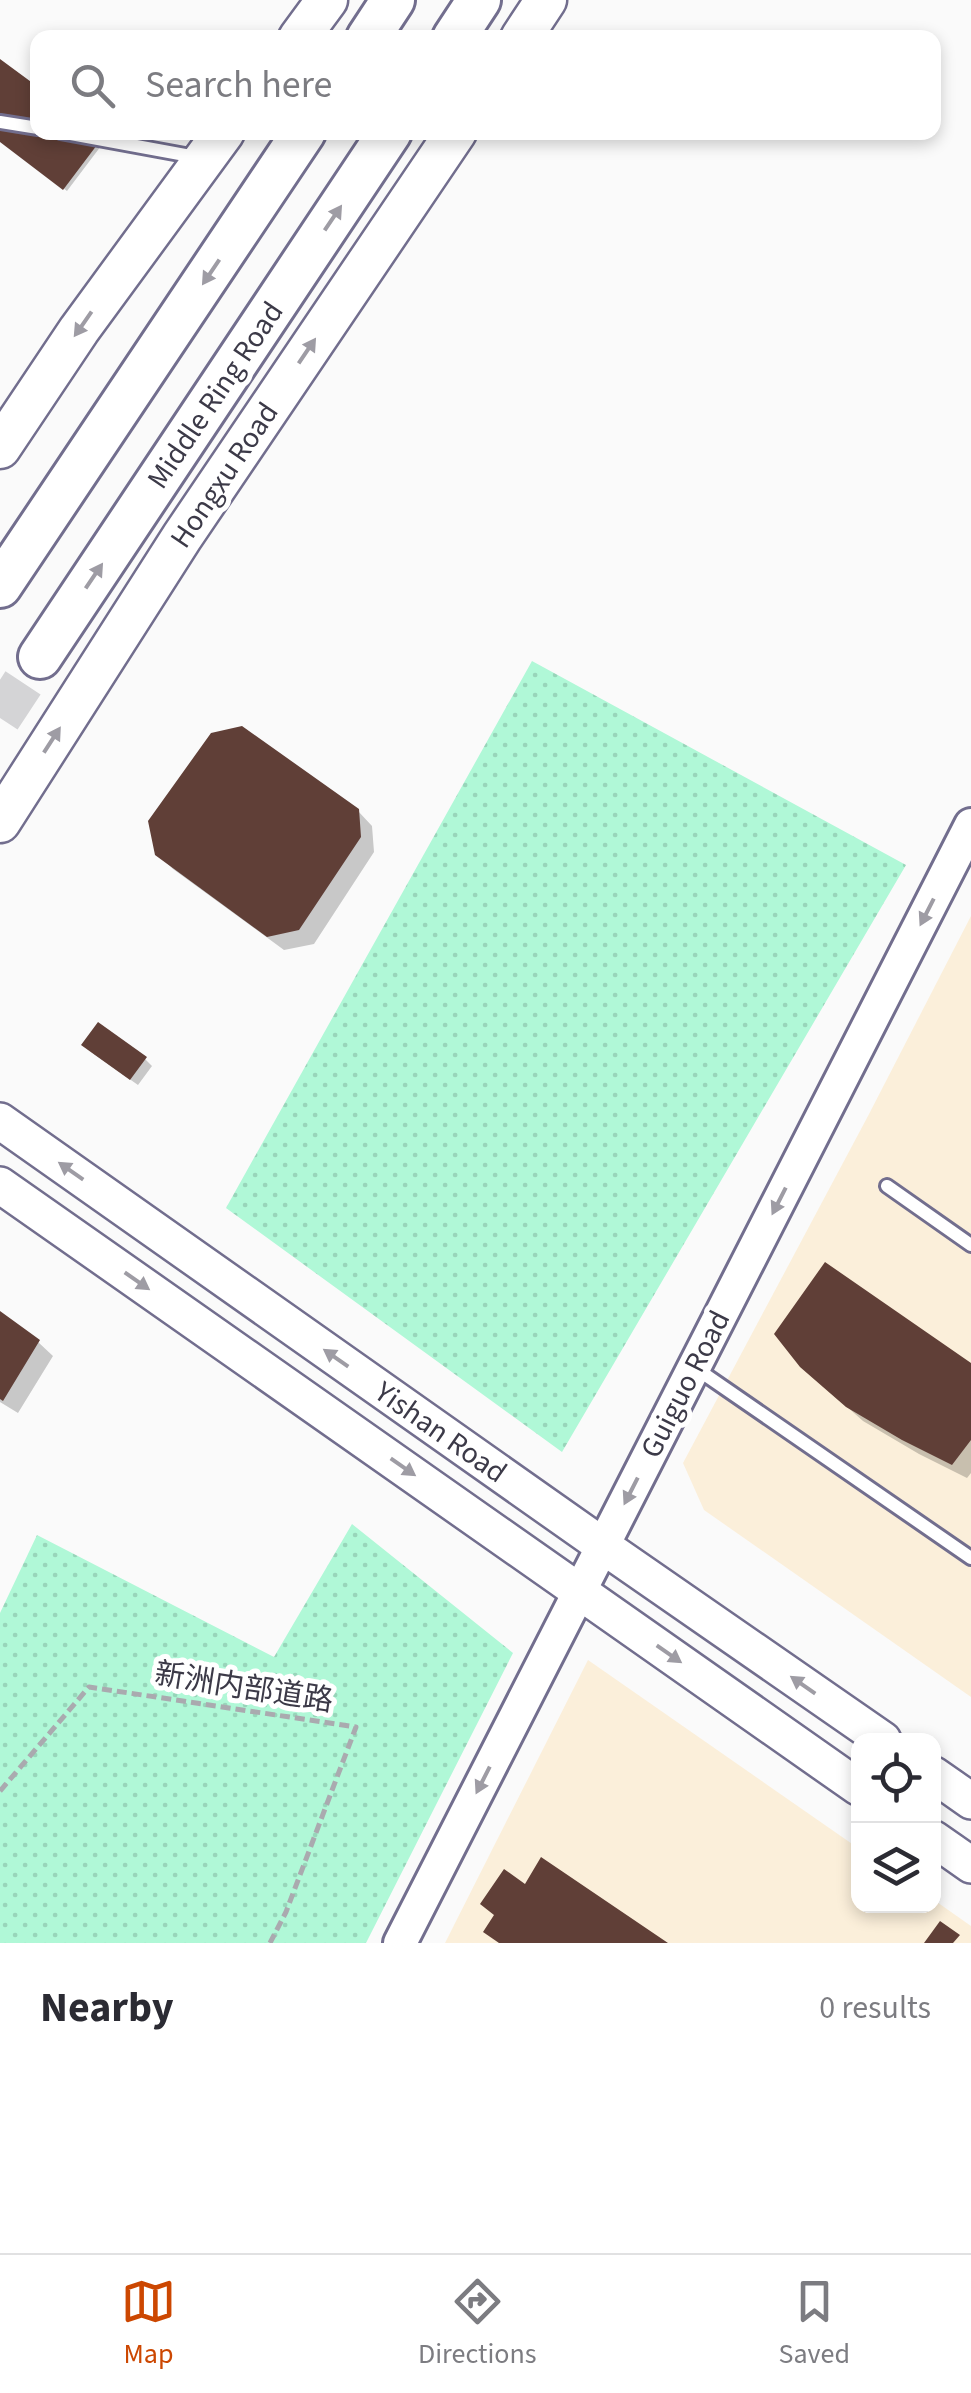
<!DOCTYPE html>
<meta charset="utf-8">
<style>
body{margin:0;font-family:"Source Sans 3","Noto Sans SC",sans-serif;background:#f2f2f3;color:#2b2b33}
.controls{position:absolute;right:30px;bottom:30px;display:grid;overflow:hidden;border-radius:20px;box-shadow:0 5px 15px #0003}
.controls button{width:90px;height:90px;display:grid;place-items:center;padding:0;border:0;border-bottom:2px solid #e1e1e2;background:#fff;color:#2b2b33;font:50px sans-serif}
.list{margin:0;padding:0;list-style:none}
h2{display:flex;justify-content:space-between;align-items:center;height:130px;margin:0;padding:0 40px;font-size:42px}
h2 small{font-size:32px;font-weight:400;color:#7c7c81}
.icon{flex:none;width:55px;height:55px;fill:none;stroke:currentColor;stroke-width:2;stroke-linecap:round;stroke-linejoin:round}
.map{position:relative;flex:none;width:971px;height:1943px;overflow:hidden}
.search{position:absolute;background:#fff;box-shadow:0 5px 15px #0003;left:30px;right:30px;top:30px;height:110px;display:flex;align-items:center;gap:25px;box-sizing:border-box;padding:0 35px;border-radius:20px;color:#7c7c81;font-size:38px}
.sheet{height:310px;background:#fff}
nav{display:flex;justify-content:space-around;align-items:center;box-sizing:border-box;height:140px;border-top:2px solid #e1e1e2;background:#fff;font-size:28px;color:#7c7c81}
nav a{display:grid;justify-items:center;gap:5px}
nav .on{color:#cc4701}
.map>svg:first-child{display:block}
.commercial{fill:#fbefda}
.park{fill:url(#park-dots)}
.shadow{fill:#0003}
.building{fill:#603f37}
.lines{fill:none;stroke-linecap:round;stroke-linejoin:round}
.trunk-tunnel{stroke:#d4d4d6;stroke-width:42;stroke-dasharray:42 21;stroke-linecap:butt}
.service-casing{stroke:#726e8e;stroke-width:18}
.tertiary-casing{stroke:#726e8e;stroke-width:38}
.secondary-casing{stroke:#726e8e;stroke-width:40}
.primary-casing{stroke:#726e8e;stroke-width:45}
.trunk-casing{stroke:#726e8e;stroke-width:48}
.path{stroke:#aaaaaf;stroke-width:5;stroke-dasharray:10 5;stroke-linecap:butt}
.service{stroke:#fff;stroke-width:12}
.tertiary{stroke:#fff;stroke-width:32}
.secondary{stroke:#fff;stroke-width:35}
.primary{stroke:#fff;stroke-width:40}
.trunk{stroke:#fff;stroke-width:42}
.oneway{fill:#9e9ca4}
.labels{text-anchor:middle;stroke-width:10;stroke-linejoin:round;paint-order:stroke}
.street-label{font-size:30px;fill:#3c3a48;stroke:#fff}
</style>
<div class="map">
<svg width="971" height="1943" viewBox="0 0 971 1943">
<defs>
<pattern id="park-dots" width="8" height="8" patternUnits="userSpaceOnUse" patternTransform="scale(2.5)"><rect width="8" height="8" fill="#b0f8d7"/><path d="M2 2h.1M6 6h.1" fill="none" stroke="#98d5ba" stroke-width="1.8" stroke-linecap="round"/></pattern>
</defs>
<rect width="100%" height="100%" fill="#fafafa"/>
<path class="commercial" d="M971 916V1697L704 1510 683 1463 868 1116Z
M588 1660 858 1848V1906H934V1900L971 1926V1943H445Z"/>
<path class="park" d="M532 661 906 865 562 1452 226 1208Z
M352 1524 513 1653 366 1943H0V1613L37 1535 274 1657Z"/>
<path class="shadow" d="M0 62 38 132 104 142 67 191 0 140Z
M358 811 372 826 374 852 314 944 284 950 173 869 158 854Z
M91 1052 145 1059 152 1066 138 1085Z
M0 1314 38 1342 53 1356 18 1413 0 1402Z
M971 1366V1473L967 1478 919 1454 863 1421 818 1381Z"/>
<path class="building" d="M0 59 38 87V132H97L103 137 63 190 0 142Z
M242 726 359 809 361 837 299 930 267 937 155 855 148 821 211 733Z
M98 1022 147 1057 130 1080 81 1045Z
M825 1262 971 1363V1440L952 1465 902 1440 846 1407 800 1367 774 1334Z
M0 1311 40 1340 3 1401 0 1399Z
M541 1857 668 1943H499L483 1932 494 1915 480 1904 504 1869 525 1884Z
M940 1921 960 1935 953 1943H924Z"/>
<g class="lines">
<path class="trunk-tunnel" d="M0 718 40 657"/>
<g class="service-casing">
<path id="service" d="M0 122 38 128
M60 132 196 157
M887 1186 971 1245
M694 1367 971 1558"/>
</g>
<g class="tertiary-casing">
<path id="tertiary" d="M400 1943 971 825"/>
</g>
<g class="secondary-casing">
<path id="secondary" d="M0 1121 603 1546 883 1740
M0 1185 858 1787
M934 1775 971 1801
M934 1839 971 1865"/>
</g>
<g class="primary-casing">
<path id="primary" d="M299 38 327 0
M521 38 546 0
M0 448 79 330 224 132
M0 822 182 537 456 132"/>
</g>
<g class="trunk-casing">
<path id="trunk" d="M368 38 393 0
M454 38 479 0
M0 586 304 132
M40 657 390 132"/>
</g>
<path class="path" d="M0 1791 89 1687 356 1727 286 1912 270 1943"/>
<use href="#service" class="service"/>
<use href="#tertiary" class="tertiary"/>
<use href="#secondary" class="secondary"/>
<use href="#primary" class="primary"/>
<use href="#trunk" class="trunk"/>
</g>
<defs><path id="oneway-solid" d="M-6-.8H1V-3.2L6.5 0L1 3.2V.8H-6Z" transform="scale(2.5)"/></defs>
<g class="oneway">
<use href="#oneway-solid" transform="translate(333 218) rotate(-56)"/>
<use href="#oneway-solid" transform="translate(211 272) rotate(124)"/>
<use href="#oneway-solid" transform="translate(83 324) rotate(125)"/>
<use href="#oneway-solid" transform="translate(307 351) rotate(-56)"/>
<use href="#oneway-solid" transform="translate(94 576) rotate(-56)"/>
<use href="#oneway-solid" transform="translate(52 740) rotate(-57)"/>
<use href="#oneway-solid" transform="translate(927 912) rotate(117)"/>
<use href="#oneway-solid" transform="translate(71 1171) rotate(-145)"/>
<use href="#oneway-solid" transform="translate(779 1201) rotate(117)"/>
<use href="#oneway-solid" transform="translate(137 1281) rotate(35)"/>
<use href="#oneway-solid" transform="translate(336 1358) rotate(-145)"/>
<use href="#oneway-solid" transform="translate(403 1467) rotate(35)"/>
<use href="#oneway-solid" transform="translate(631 1491) rotate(117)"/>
<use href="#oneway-solid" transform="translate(669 1654) rotate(35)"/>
<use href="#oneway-solid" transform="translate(803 1685) rotate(-145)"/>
<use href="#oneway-solid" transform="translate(483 1780) rotate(117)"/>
</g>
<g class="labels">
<g class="street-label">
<text transform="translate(215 395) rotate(-56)" y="10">Middle Ring Road</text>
<text transform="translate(224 475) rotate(-56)" y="10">Hongxu Road</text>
<text transform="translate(685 1384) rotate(-63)" y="10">Guiguo Road</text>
<text transform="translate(441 1432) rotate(35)" y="10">Yishan Road</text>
<text transform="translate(244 1687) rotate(9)" y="10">新洲内部道路</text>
</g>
</g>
</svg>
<div class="controls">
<button><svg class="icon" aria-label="locate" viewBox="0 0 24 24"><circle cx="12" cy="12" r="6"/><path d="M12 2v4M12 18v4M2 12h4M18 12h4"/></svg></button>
<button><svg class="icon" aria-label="layers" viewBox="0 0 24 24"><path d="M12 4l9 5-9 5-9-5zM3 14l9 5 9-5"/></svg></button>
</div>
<div class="search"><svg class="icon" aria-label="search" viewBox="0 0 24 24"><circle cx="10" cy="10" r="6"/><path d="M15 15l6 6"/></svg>Search here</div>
</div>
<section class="sheet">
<h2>Nearby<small>0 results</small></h2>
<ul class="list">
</ul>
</section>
<nav>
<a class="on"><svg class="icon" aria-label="map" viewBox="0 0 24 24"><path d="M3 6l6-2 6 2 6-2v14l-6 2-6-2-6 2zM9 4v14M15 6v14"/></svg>Map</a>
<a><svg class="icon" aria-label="directions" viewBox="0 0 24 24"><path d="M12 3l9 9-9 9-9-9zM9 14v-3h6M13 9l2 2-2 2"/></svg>Directions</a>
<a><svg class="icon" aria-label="saved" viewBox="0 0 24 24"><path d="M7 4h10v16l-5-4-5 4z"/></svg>Saved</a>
</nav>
